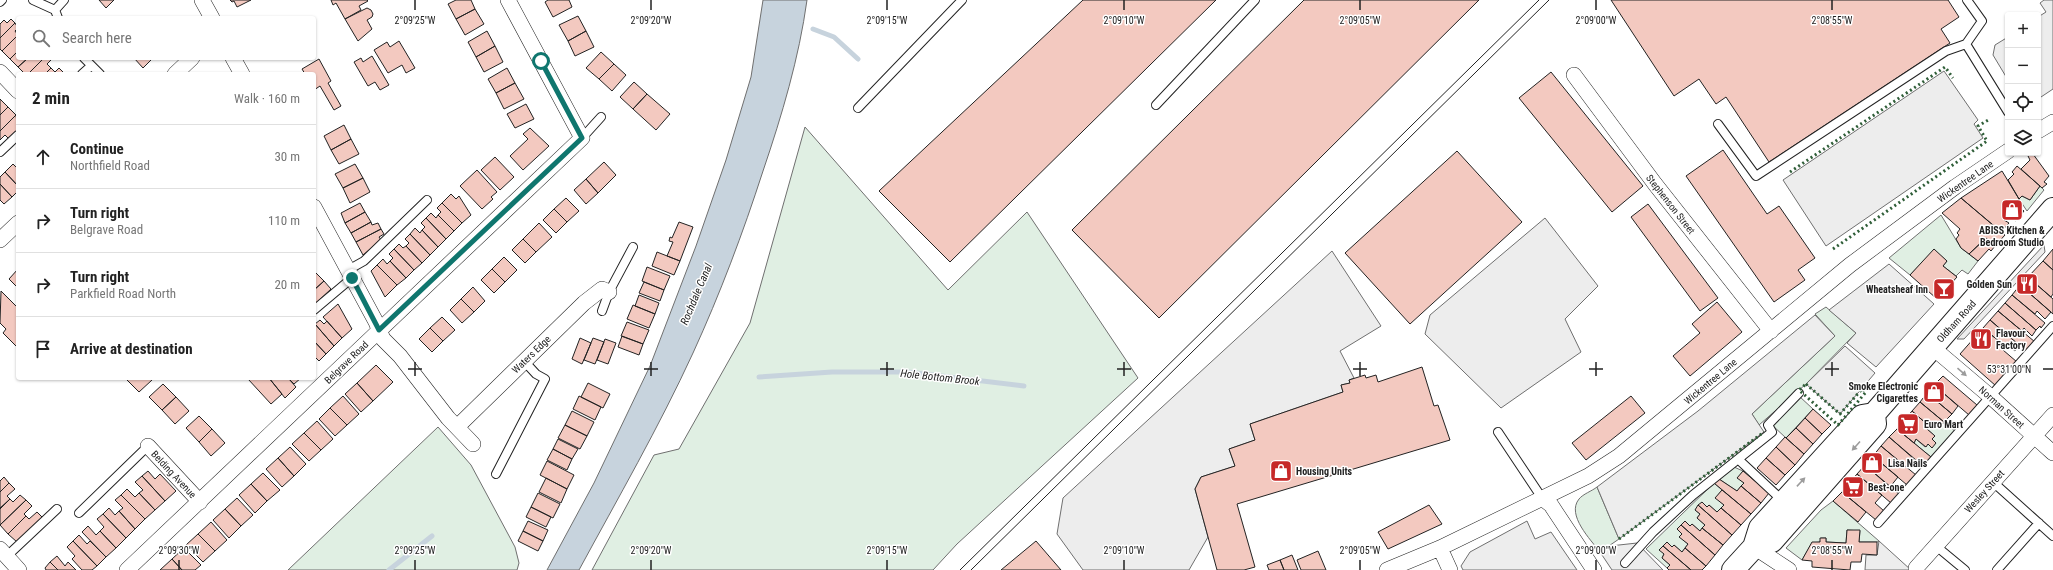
<!DOCTYPE html>
<meta charset="utf-8">
<style>
body{margin:0;font-family:"Roboto Condensed",sans-serif;background:#f6f6f6;color:#222}
.controls{position:absolute;right:12px;top:12px;display:grid;overflow:hidden;border-radius:4px;box-shadow:0 1px 3px #0004}
.controls button{width:36px;height:36px;display:grid;place-items:center;padding:0;border:0;border-bottom:1px solid #e0e0e0;background:#fff;color:#222;font:20px sans-serif}
.stop{position:absolute;width:12px;height:12px;margin:-9px;border:3px solid #0f766e;border-radius:50%;background:#fff}
.stop.end{background:#0f766e;border-color:#fff;box-shadow:0 1px 4px #0008}
.list{margin:0;padding:0;list-style:none}
h2{display:flex;justify-content:space-between;align-items:center;height:52px;margin:0;padding:0 16px;font-size:17px}
h2 small{font-size:13px;font-weight:400;color:#767676}
.list li{display:grid;grid-template-columns:26px 1fr auto;gap:12px;align-items:center;box-sizing:border-box;height:64px;padding:0 16px;border-top:1px solid #e0e0e0}
.list b{display:block;font-size:15px;white-space:nowrap}
.list p{margin:0;font-size:13px;white-space:nowrap;color:#767676}
.list em{font-size:13px;font-style:normal;color:#767676}
.icon{flex:none;width:22px;height:22px;fill:none;stroke:currentColor;stroke-width:2;stroke-linecap:round;stroke-linejoin:round}
.map{position:relative;flex:none;width:2053px;height:570px;overflow:hidden}
.search{position:absolute;background:#fff;box-shadow:0 1px 3px #0004;left:16px;top:16px;width:300px;height:44px;display:flex;align-items:center;gap:10px;box-sizing:border-box;padding:0 14px;border-radius:4px;color:#767676;font-size:15px}
.panel{position:absolute;background:#fff;box-shadow:0 1px 3px #0004;left:16px;top:72px;width:300px;height:308px;border-radius:4px}
.map>svg:first-child{display:block}
.green{fill:#e0efe3;stroke:#6f6f6f}
.parking{fill:#ededed;stroke:#6f6f6f}
.water{fill:#c7d3dd;stroke:#6f6f6f}
.lines{fill:none;stroke-linecap:round;stroke-linejoin:round}
.stream{stroke:#c7d3dd;stroke-width:5}
.building{fill:#f3c9c0;stroke:#222}
.lane-casing{stroke:#222;stroke-width:10}
.street-casing{stroke:#222;stroke-width:16}
.highway-casing{stroke:#222;stroke-width:24}
.lane{stroke:#fff;stroke-width:8}
.street{stroke:#fff;stroke-width:15}
.highway{stroke:#fff;stroke-width:22}
.tram{stroke:#222;stroke-width:1}
.hedge{stroke:#2f5e38;stroke-width:3;stroke-dasharray:2 3;stroke-linecap:butt}
.oneway{fill:#9c9c9c}
.route{stroke:#0f766e;stroke-width:5}
.ticks{fill:none;stroke:#222;stroke-width:1.5}
.labels{text-anchor:middle;stroke-width:3;stroke-linejoin:round;paint-order:stroke}
.street-label{font-size:10px;fill:#222;stroke:#fff}
.poi-label{font-size:10px;font-weight:bold;fill:#222;stroke:#fff;text-anchor:start}
.water-label{font-size:11px;font-style:italic;fill:#222;stroke:#fff}
.ticks-label{font-size:10px;text-anchor:middle;fill:#222;stroke:#fff;stroke-width:3;stroke-linejoin:round;paint-order:stroke}
</style>
<div class="map">
<svg width="2053" height="570" viewBox="0 0 2053 570">
<rect width="100%" height="100%" fill="#fff"/>
<path class="green" d="M805 127 948 290 1027 212 1138 378 957 544 933 570H592L654 455 679 449 750 323Z
M2040 186 2044 190 2027 211 2019 199 2022 196 2030 200Z
M1941 215 1961 248 1978 261 1968 274 1962 270 1956 276 1943 266 1947 261 1934 250 1910 275 1889 258Z
M1826 307 1856 333 1806 384 1759 425 1752 414 1835 336 1815 314Z
M1799 396 1813 409 1786 438 1772 425Z
M1932 422 1940 428 1944 422 1955 431 1931 457 1914 443 1916 439 1925 447 1928 444 1932 448V439L1935 436 1927 429Z
M438 427 471 465 515 547 519 563 517 570H288Z
M1734 467 1743 471 1738 478 1744 483 1737 491 1719 479Z
M1714 483 1722 490 1716 498 1724 505 1717 512 1709 505 1707 507 1702 502 1695 510 1700 514 1697 518 1705 525 1700 531 1692 524 1690 526 1685 521 1682 534 1680 537 1688 544 1682 552 1674 545 1672 547 1667 542 1660 550 1664 554 1662 558 1670 565 1667 568 1646 549Z
M1597 487 1619 539 1600 552C1591 540 1566 515 1579 499 1583 494 1592 491 1597 487Z
M1833 501 1879 541 1877 542H1859L1860 531 1847 530 1846 543 1826 542V538H1821L1820 542 1812 543 1802 560 1786 548 1821 510Z"/>
<path class="parking" d="M2044 0H2053V89L2038 99V17L2046 12 2040 3Z
M2008 37V80L1993 55 1995 45Z
M1944 71 1978 120 1974 124 1983 138 1826 246 1783 180Z
M1545 218 1598 286 1565 319 1581 352 1501 408 1425 334 1430 315Z
M2044 245 2045 252 1964 339H1957Z
M1332 251 1381 326 1340 351 1354 378 1349 380 1350 383 1341 385 1343 392 1250 424 1255 440 1229 449 1235 466 1201 477 1195 489 1208 537 1189 570H1083L1057 534 1063 498Z
M1889 264 1934 304 1876 367 1847 343 1856 333 1829 310Z
M1815 315 1835 336 1752 414 1764 432 1619 539 1597 487 1698 411Z
M1845 346 1875 373 1840 414 1806 384Z
M1527 521 1535 539 1551 532 1577 570H1463L1461 566 1470 552Z
M1879 541 1911 570H1865L1866 555H1877Z
M1637 543 1663 570H1612L1600 552 1610 546Z"/>
<path class="water" d="M763 0H807C799 58 782 115 763 171 743 233 720 294 693 353 659 427 618 498 579 570H547L594 483 650 366 696 246 726 160 751 77Z"/>
<g class="lines">
<path class="stream" d="M813 29 834 37 858 59
M759 377 832 372H908L1024 386
M389 570 432 536"/>
</g>
<path class="building" d="M99 0H114L106 8Z
M230 0H251L237 7 234 1 232 2Z
M331 0H367L368 1 359 6 361 10 345 19 336 3 333 5Z
M456 0H471L475 9 456 19 448 4Z
M548 0H569L572 7 553 17 545 2Z
M1083 0H1216L950 262 879 191Z
M1304 0H1479L1159 318 1072 230Z
M1611 0H1948L1959 17 1941 29 1950 43 1769 162 1726 97 1716 104 1699 79 1674 96Z
M367 8 371 10 373 14 372 17 367 20 372 29 358 41 345 19Z
M475 9 484 24 465 35 456 19Z
M578 16 586 31 568 41 559 25Z
M11 19 15 23 0 38V24L4 20 7 23Z
M15 23 18 28 15 31 18 35 2 51 0 49V38Z
M487 31 495 46 476 57 468 42Z
M586 31 594 47 575 56 568 41Z
M18 35V51L10 59 2 51Z
M399 41 415 68 406 73 402 65 388 73 374 50 387 42 390 47Z
M495 46 503 62 484 72 476 57Z
M18 51V58H28L18 67 10 59Z
M601 52 614 64 599 79 586 68Z
M372 56 389 85 380 90 375 82 368 86 354 62 361 58 363 62Z
M28 58H44L28 74H25L18 67Z
M44 58 51 60 47 64 51 68 45 74H28Z
M134 58H153L143 68Z
M319 59 331 81 328 83 341 106 334 110 320 86 314 90V74H305L302 69Z
M614 64 626 75 612 91 599 79Z
M51 68 55 72 59 68 63 72 61 74H45Z
M507 68 515 83 496 93 488 79Z
M1551 72 1643 186 1612 212 1519 98Z
M634 82 647 94 633 109 620 97Z
M515 83 524 99 504 109 496 93Z
M647 94 670 114 656 130 633 109Z
M0 99 8 107 0 115Z
M526 104 534 119 515 128 507 114Z
M8 107 16 115 0 131V115Z
M16 115 18 130 9 139 5 135 0 140V131Z
M344 125 351 139 331 150 324 136Z
M530 128 549 146 523 170 510 156 528 139 523 134Z
M351 139 359 154 339 164 331 150Z
M1723 150 1767 214 1779 206 1815 258 1798 270 1805 280 1774 302 1686 176Z
M1457 151 1522 222 1410 324 1345 253Z
M2033 154 2049 176 2044 182 2047 184 2042 188 2021 169 2030 160 2028 156Z
M495 157 514 177 500 190 481 170Z
M604 162 616 175 598 193 586 179Z
M13 164 18 169V186L5 172Z
M355 164 363 178 343 188 335 174Z
M2017 166 2040 186 2030 200 2022 196 2019 199 2008 180 2014 174 2012 172Z
M477 170 497 192 491 197 493 199 482 209 460 186Z
M2002 171 2019 199 2015 204 2024 211 2016 221 2009 216 2004 220 2009 223 2001 232 1961 198Z
M5 172 18 186V191L12 197 0 184V177Z
M363 178 370 192 350 203 343 188Z
M586 179 598 193 586 204 574 190Z
M0 184 12 197 4 204 0 200Z
M451 194 456 199 459 196 471 215 462 223 442 203Z
M566 198 579 211 567 222 554 209Z
M1961 198 2005 235 1995 246 1986 238 1969 254 1961 248 1956 239 1959 235 1957 233 1960 229 1942 213Z
M360 203 365 212 345 223 341 213Z
M442 203 462 223 454 231 438 215 441 212 437 208Z
M1648 204 1718 298 1700 311 1631 217Z
M554 209 567 222 556 233 543 220Z
M365 212 371 222 351 233 345 223Z
M431 213 436 218 438 215 454 231 446 239 426 218Z
M426 218 446 239 438 247 422 230 425 227 421 223Z
M371 222 372 225 378 223 381 229 356 242 351 233Z
M679 222 693 227 680 261 667 256 673 242 669 241 670 237 672 238Z
M539 223 552 237 536 252 523 239Z
M415 228 420 233 422 230 438 247 430 255 410 234Z
M381 229 384 234 379 237 381 240 363 255 356 242Z
M410 234 430 255 422 263 406 246 409 243 405 239Z
M1986 238 1995 246 1991 251 1989 249 1978 261 1969 254Z
M523 239 536 252 525 263 512 250Z
M399 244 403 248 406 246 422 263 414 270 394 249Z
M394 249 414 270 406 278 390 261 393 258 389 254Z
M1934 249 1947 261 1943 266 1957 277 1937 299 1910 275Z
M2053 249V270L2043 261Z
M657 252 680 261 674 275 652 266Z
M504 257 517 270 505 282 492 269Z
M383 259 387 264 390 261 406 278 397 285 377 265Z
M2043 261 2053 270V294L2051 297 2028 277Z
M377 265 397 285 385 297 371 271Z
M647 267 670 276 664 290 642 281Z
M18 269V288L9 279Z
M492 269 505 282 494 293 481 280Z
M316 273 324 281 314 290V275Z
M2028 277 2053 299V314L2020 285Z
M324 281 331 289 314 305V290Z
M644 282 664 290 660 301 639 293Z
M2020 285 2051 312 2045 319 2037 311 2035 314 2012 295Z
M473 287 485 301 474 312 461 299Z
M1 291 18 308V348L3 333 6 329 0 323Z
M639 295 659 303 655 314 635 306Z
M2012 295 2045 323 2041 328 2040 326 2036 330 2005 303Z
M461 299 474 312 462 323 450 310Z
M1717 302 1742 332 1690 376 1673 356 1700 333 1692 324Z
M2005 303 2036 330 2032 336 2024 328 2022 331 1998 311Z
M338 304 352 329 342 338 323 317Z
M633 305 655 314 649 328 627 319Z
M1998 311 2035 342 2026 351 1990 320Z
M442 317 455 330 443 341 430 328Z
M320 320 324 324 327 321 342 338 334 346 315 324Z
M1990 320 2020 346 2015 351 2008 345 2006 347 1983 328Z
M627 322 649 330 643 344 621 336Z
M315 324 334 346 326 354 314 341Z
M430 328 443 341 432 352 419 339Z
M1983 328 2006 347 2003 350 2017 362 1996 386 1960 354Z
M622 336 643 344 639 355 618 347Z
M580 338 591 343 582 364 572 359Z
M593 338 604 342 595 364 584 360Z
M605 339 616 343 608 364 597 360Z
M314 341 326 354 319 361 314 356Z
M376 365 393 382 373 401 357 383Z
M1422 367 1434 406 1438 405 1450 440 1237 504 1255 567 1244 570H1217L1195 489 1201 477 1235 466 1229 449 1255 440 1250 424 1343 392 1341 385 1350 383 1349 380 1365 375 1366 378 1376 375 1378 382Z
M1943 376 1977 405 1969 415 1934 385Z
M151 378 152 380 139 392 126 379Z
M269 378H288L296 387 285 398Z
M269 378 282 394 271 404 248 379Z
M288 378H301L294 384Z
M357 383 373 401 361 412 345 394Z
M588 383 610 394 603 408 581 397Z
M163 384 176 397 162 410 149 397Z
M1934 385 1958 406 1952 414 1927 393Z
M1927 393 1952 414 1944 422 1920 402Z
M343 396 359 414 347 425 330 408Z
M579 396 601 407 595 420 573 409Z
M1631 396 1645 413 1586 460 1572 443Z
M176 397 189 411 175 424 162 410Z
M1920 402 1944 422 1940 428 1932 422 1929 426 1912 411Z
M330 408 347 425 335 436 319 419Z
M1813 409 1831 425 1822 434 1805 418Z
M572 411 594 422 587 436 565 425Z
M1912 411 1929 426 1927 429 1935 436 1932 439 1936 443 1932 448 1928 444 1926 447 1916 439 1914 443 1897 429Z
M199 416 212 429 199 442 186 428Z
M1805 418 1822 434 1813 444 1796 428Z
M317 421 333 439 321 450 304 433Z
M565 425 587 436 580 449 558 438Z
M1796 428 1813 444 1804 454 1786 438Z
M212 429 225 443 211 456 199 442Z
M1897 429 1931 457 1923 466 1889 437Z
M304 433 321 450 309 461 292 444Z
M1785 437 1804 454 1795 465 1776 447Z
M1889 437 1914 459 1907 468 1881 446Z
M558 439 578 449 572 459 553 449Z
M1881 446 1916 475 1907 485 1873 456Z
M290 447 306 464 294 476 278 458Z
M1776 447 1795 465 1785 475 1766 458Z
M553 449 572 459 567 470 547 460Z
M1873 456 1898 477 1890 487 1865 465Z
M278 458 294 476 282 487 266 469Z
M1766 458 1785 475 1776 485 1757 468Z
M547 461 574 475 567 489 540 475Z
M1865 465 1899 494 1891 503 1857 474Z
M148 471 155 479 160 474 176 491 165 501 142 476Z
M1743 471 1769 493 1761 503 1741 486 1744 483 1737 478Z
M263 473 280 490 267 501 251 484Z
M1857 474 1882 495 1875 503 1884 511 1876 520 1842 492Z
M142 476 165 501 155 510 139 493 143 490 135 482Z
M4 477 9 483 0 492V481Z
M546 478 567 489 561 503 539 492Z
M1719 479 1737 491 1741 486 1761 503 1751 514 1714 483Z
M9 483 15 489 7 496 10 499 0 508V492Z
M251 484 267 501 255 513 239 495Z
M127 489 135 497 139 493 155 510 145 519 121 495Z
M1722 490 1751 514 1741 525 1721 508 1724 505 1715 498Z
M1842 492 1866 512 1858 522 1833 501Z
M538 493 560 504 553 518 531 507Z
M20 495 26 500 0 525V509L10 499 13 502Z
M121 495 145 519 135 529 119 511 123 508 115 500Z
M237 498 253 515 241 526 225 509Z
M26 500 32 506 24 514 26 516 8 534 0 525Z
M1702 502 1707 507 1709 505 1717 512 1721 508 1741 525 1732 535 1698 505Z
M1429 505 1442 524 1388 549 1378 532Z
M1698 505 1732 535 1723 545 1702 528 1705 525 1697 518 1700 514 1695 510Z
M531 507 551 517 546 527 526 517Z
M109 508 115 515 119 511 135 529 126 538 103 514Z
M225 509 241 526 229 538 213 520Z
M37 512 43 518 17 542 8 534 26 516 29 519Z
M103 514 126 538 116 548 100 531 104 527 97 519Z
M528 521 548 530 543 541 523 531Z
M1685 521 1690 526 1692 524 1700 531 1702 528 1723 545 1715 555 1681 525Z
M211 522 227 540 215 551 198 534Z
M1681 525 1715 555 1706 566 1685 548 1688 544 1679 537 1682 534 1677 529Z
M88 526 96 535 100 531 116 548 106 557 82 532Z
M1847 530H1860L1859 542H1877V555L1862 554 1861 562H1851L1850 570 1812 567V561L1802 560 1812 542H1820V538H1826V542L1846 543Z
M523 531 543 541 538 551 518 541Z
M198 534 215 551 203 562 186 545Z
M79 535 87 544 90 541 106 557 97 566 73 541Z
M73 541 97 566 92 570H82L72 559 75 556 67 547Z
M1036 541 1061 570H1001Z
M1667 542 1672 547 1674 545 1682 552 1685 548 1706 566 1702 570H1691L1663 546Z
M1663 546 1691 570H1669L1667 568 1670 565 1662 558 1664 554 1659 550Z
M184 548 201 565 195 570H182L172 559Z
M1318 551 1326 570H1301L1297 560Z
M1292 555 1298 570H1284L1280 560Z
M57 556 65 566 68 562 76 570H58L50 562Z
M172 559 182 570H160Z
M1280 560 1284 570H1269L1267 565Z
M50 562 58 570H46L45 568Z"/>
<g class="lines">
<g class="lane-casing">
<path id="lane" d="M33 0 55 10 58 18
M1967 0 1982 21 1966 44 2008 112
M0 2 2 0
M55 10 64 0
M84 58 100 74
M82 74 91 66
M1156 105 1255 0
M858 108 962 0
M1718 124 1756 176 1946 51 1966 44
M582 138 601 117
M0 152 18 135
M348 270 364 261 427 200
M314 310 352 278
M602 311 609 292 633 247
M1498 432 1542 498
M1739 460 1783 501
M496 474 545 379 536 374 524 361
M1993 482 2053 536
M79 513 148 446
M1878 523 2053 326
M1936 546 1965 570
M7 556 57 509
M1625 563 1653 532 1693 495 1772 432 1768 425 1799 393
M1997 570 2039 523"/>
</g>
<g class="street-casing">
<path id="street" d="M202 0 212 18
M233 58 242 74
M0 72 18 91
M175 74 192 58
M1574 75 1655 184 1771 331
M2038 131 2053 122
M314 207 376 322 383 339 400 356 448 418 473 444
M0 240 18 223
M1932 347 1991 397 2053 453
M457 427 584 303 602 289 609 292
M148 446 200 502
M1542 498 1551 505 1594 570
M1754 547 1789 570
M1440 548 1450 570
M0 549 19 570
M1916 568 2053 415
M127 570 582 138 508 0
M1387 570 1440 548 1588 476 1619 456 1850 265 1955 187 2008 151"/>
</g>
<g class="highway-casing">
<path id="highway" d="M1754 547 1772 541 1875 424 1874 414
M1733 570 1754 547 1760 528 1862 416 1874 414 2053 209"/>
</g>
<use href="#lane" class="lane"/>
<use href="#street" class="street"/>
<use href="#highway" class="highway"/>
<path class="tram" d="M960 570 1539 0
M971 570 1549 0"/>
<path class="hedge" d="M1790 172 1945 67 1953 78
M1833 249 1987 141 1978 126 1990 119
M1806 384 1840 414 1862 389 1866 392 1838 425 1799 390Z
M1619 539 1764 432"/>
</g>
<defs><path id="oneway-solid" d="M-6-.8H1V-3.2L6.5 0L1 3.2V.8H-6Z"/></defs>
<g class="oneway">
<use href="#oneway-solid" transform="translate(1962 372) rotate(41)"/>
<use href="#oneway-solid" transform="translate(1856 446) rotate(132)"/>
<use href="#oneway-solid" transform="translate(1801 482) rotate(-47)"/>
</g>
<g class="lines">
<path class="route" d="M352 278 379 330 582 138 541 61"/>
</g>
<path class="ticks" d="M415 0V10M651 0V10M887 0V10M1124 0V10M1360 0V10M1596 0V10M1832 0V10M415 362V376M651 362V376M887 362V376M1124 362V376M1360 362V376M1596 362V376M1832 362V376M408 369H422M644 369H658M880 369H894M1117 369H1131M1353 369H1367M1589 369H1603M1825 369H1839M2043 369H2053M179 560V570M415 560V570M651 560V570M887 560V570M1124 560V570M1360 560V570M1596 560V570M1832 560V570"/>
<defs>
<g id="shop-square" transform="scale(1.15)"><rect x="-9" y="-9" width="18" height="18" rx="4" fill="#c62828" stroke="#fff"/><path d="M-5-2.5h2.3a2.7 3.5 0 0 1 5.4 0H5L5.5 6h-11ZM-1.5-2.5h3a1.5 2.3 0 0 0-3 0Z" fill="#fff"/></g>
<g id="restaurant-square" transform="scale(1.15)"><rect x="-9" y="-9" width="18" height="18" rx="4" fill="#c62828" stroke="#fff"/><path d="M-5-6h1v4h1v-4h1v4h1v-4h1v5L-1.5 .5V6h-2V.5L-5-1ZM5-6V6H3V1.5H1.5Q1.5-4 5-6Z" fill="#fff"/></g>
<g id="bar-square" transform="scale(1.15)"><rect x="-9" y="-9" width="18" height="18" rx="4" fill="#c62828" stroke="#fff"/><path d="M-6-5H6L.8 .8V4.5H3.5V6h-7V4.5H-.8V.8Z" fill="#fff"/></g>
<g id="supermarket-square" transform="scale(1.15)"><rect x="-9" y="-9" width="18" height="18" rx="4" fill="#c62828" stroke="#fff"/><path d="M-6-5.5h2.5l.6 2H6L4.5 2H-2.5L-4.4-4H-6ZM-1.5 3.2a1.3 1.3 0 1 0 .1 0ZM3 3.2a1.3 1.3 0 1 0 .1 0Z" fill="#fff"/></g>
</defs>
<g fill-rule="evenodd">
<use href="#shop-square" x="2012" y="210"/>
<use href="#restaurant-square" x="2027" y="284"/>
<use href="#bar-square" x="1944" y="289"/>
<use href="#restaurant-square" x="1981" y="339"/>
<use href="#shop-square" x="1934" y="392"/>
<use href="#supermarket-square" x="1908" y="424"/>
<use href="#shop-square" x="1872" y="463"/>
<use href="#shop-square" x="1281" y="471"/>
<use href="#supermarket-square" x="1853" y="487"/>
</g>
<g class="labels">
<g class="street-label">
<text transform="translate(1965 181) rotate(-35)" y="4">Wickentree Lane</text>
<text transform="translate(1671 204) rotate(52)" y="4">Stephenson Street</text>
<text transform="translate(1956 321) rotate(-48)" y="4">Oldham Road</text>
<text transform="translate(531 354) rotate(-44)" y="4">Waters Edge</text>
<text transform="translate(346 362) rotate(-44)" y="4">Belgrave Road</text>
<text transform="translate(1710 381) rotate(-40)" y="4">Wickentree Lane</text>
<text transform="translate(2002 407) rotate(42)" y="4">Norman Street</text>
<text transform="translate(174 474) rotate(47)" y="4">Belding Avenue</text>
<text transform="translate(1984 491) rotate(-48)" y="4">Wesley Street</text>
</g>
<g class="poi-label">
<text x="2012" y="234" text-anchor="middle">ABISS Kitchen &amp;<tspan x="2012" dy="12">Bedroom Studio</tspan></text>
<text x="2012" y="288" text-anchor="end">Golden Sun</text>
<text x="1928" y="293" text-anchor="end">Wheatsheaf Inn</text>
<text x="1996" y="337">Flavour<tspan x="1996" dy="12">Factory</tspan></text>
<text x="1918" y="390" text-anchor="end">Smoke Electronic<tspan x="1918" dy="12">Cigarettes</tspan></text>
<text x="1924" y="428">Euro Mart</text>
<text x="1888" y="467">Lisa Nails</text>
<text x="1296" y="475">Housing Units</text>
<text x="1868" y="491">Best-one</text>
</g>
<g class="water-label">
<text transform="translate(696 294) rotate(-67)" y="4">Rochdale Canal</text>
<text transform="translate(940 377) rotate(6)" y="4">Hole Bottom Brook</text>
</g>
</g>
<g class="ticks-label">
<text x="415" y="24">2°09'25"W</text>
<text x="651" y="24">2°09'20"W</text>
<text x="887" y="24">2°09'15"W</text>
<text x="1124" y="24">2°09'10"W</text>
<text x="1360" y="24">2°09'05"W</text>
<text x="1596" y="24">2°09'00"W</text>
<text x="1832" y="24">2°08'55"W</text>
<text x="2009" y="373">53°31'00"N</text>
<text x="179" y="554">2°09'30"W</text>
<text x="415" y="554">2°09'25"W</text>
<text x="651" y="554">2°09'20"W</text>
<text x="887" y="554">2°09'15"W</text>
<text x="1124" y="554">2°09'10"W</text>
<text x="1360" y="554">2°09'05"W</text>
<text x="1596" y="554">2°09'00"W</text>
<text x="1832" y="554">2°08'55"W</text>
</g>
</svg>
<div class="controls">
<button>+</button>
<button>−</button>
<button><svg class="icon" aria-label="locate" viewBox="0 0 24 24"><circle cx="12" cy="12" r="6"/><path d="M12 2v4M12 18v4M2 12h4M18 12h4"/></svg></button>
<button><svg class="icon" aria-label="layers" viewBox="0 0 24 24"><path d="M12 4l9 5-9 5-9-5zM3 14l9 5 9-5"/></svg></button>
</div>
<div class="stop" style="left:541px;top:61px"></div>
<div class="stop end" style="left:352px;top:278px"></div>
<div class="search"><svg class="icon" aria-label="search" viewBox="0 0 24 24"><circle cx="10" cy="10" r="6"/><path d="M15 15l6 6"/></svg>Search here</div>
<section class="panel">
<h2>2 min<small>Walk · 160 m</small></h2>
<ul class="list">
<li><svg class="icon" aria-label="ahead" viewBox="0 0 24 24"><path d="M12 20V5M6 11l6-6 6 6"/></svg><div><b>Continue</b><p>Northfield Road</p></div><em>30 m</em></li>
<li><svg class="icon" aria-label="right" viewBox="0 0 24 24"><path d="M7 20v-9h11M14 6l5 5-5 5"/></svg><div><b>Turn right</b><p>Belgrave Road</p></div><em>110 m</em></li>
<li><svg class="icon" aria-label="right" viewBox="0 0 24 24"><path d="M7 20v-9h11M14 6l5 5-5 5"/></svg><div><b>Turn right</b><p>Parkfield Road North</p></div><em>20 m</em></li>
<li><svg class="icon" aria-label="arrive" viewBox="0 0 24 24"><path d="M6 21V4h12l-3 4 3 4H6"/></svg><div><b>Arrive at destination</b></div></li>
</ul>
</section>
</div>
